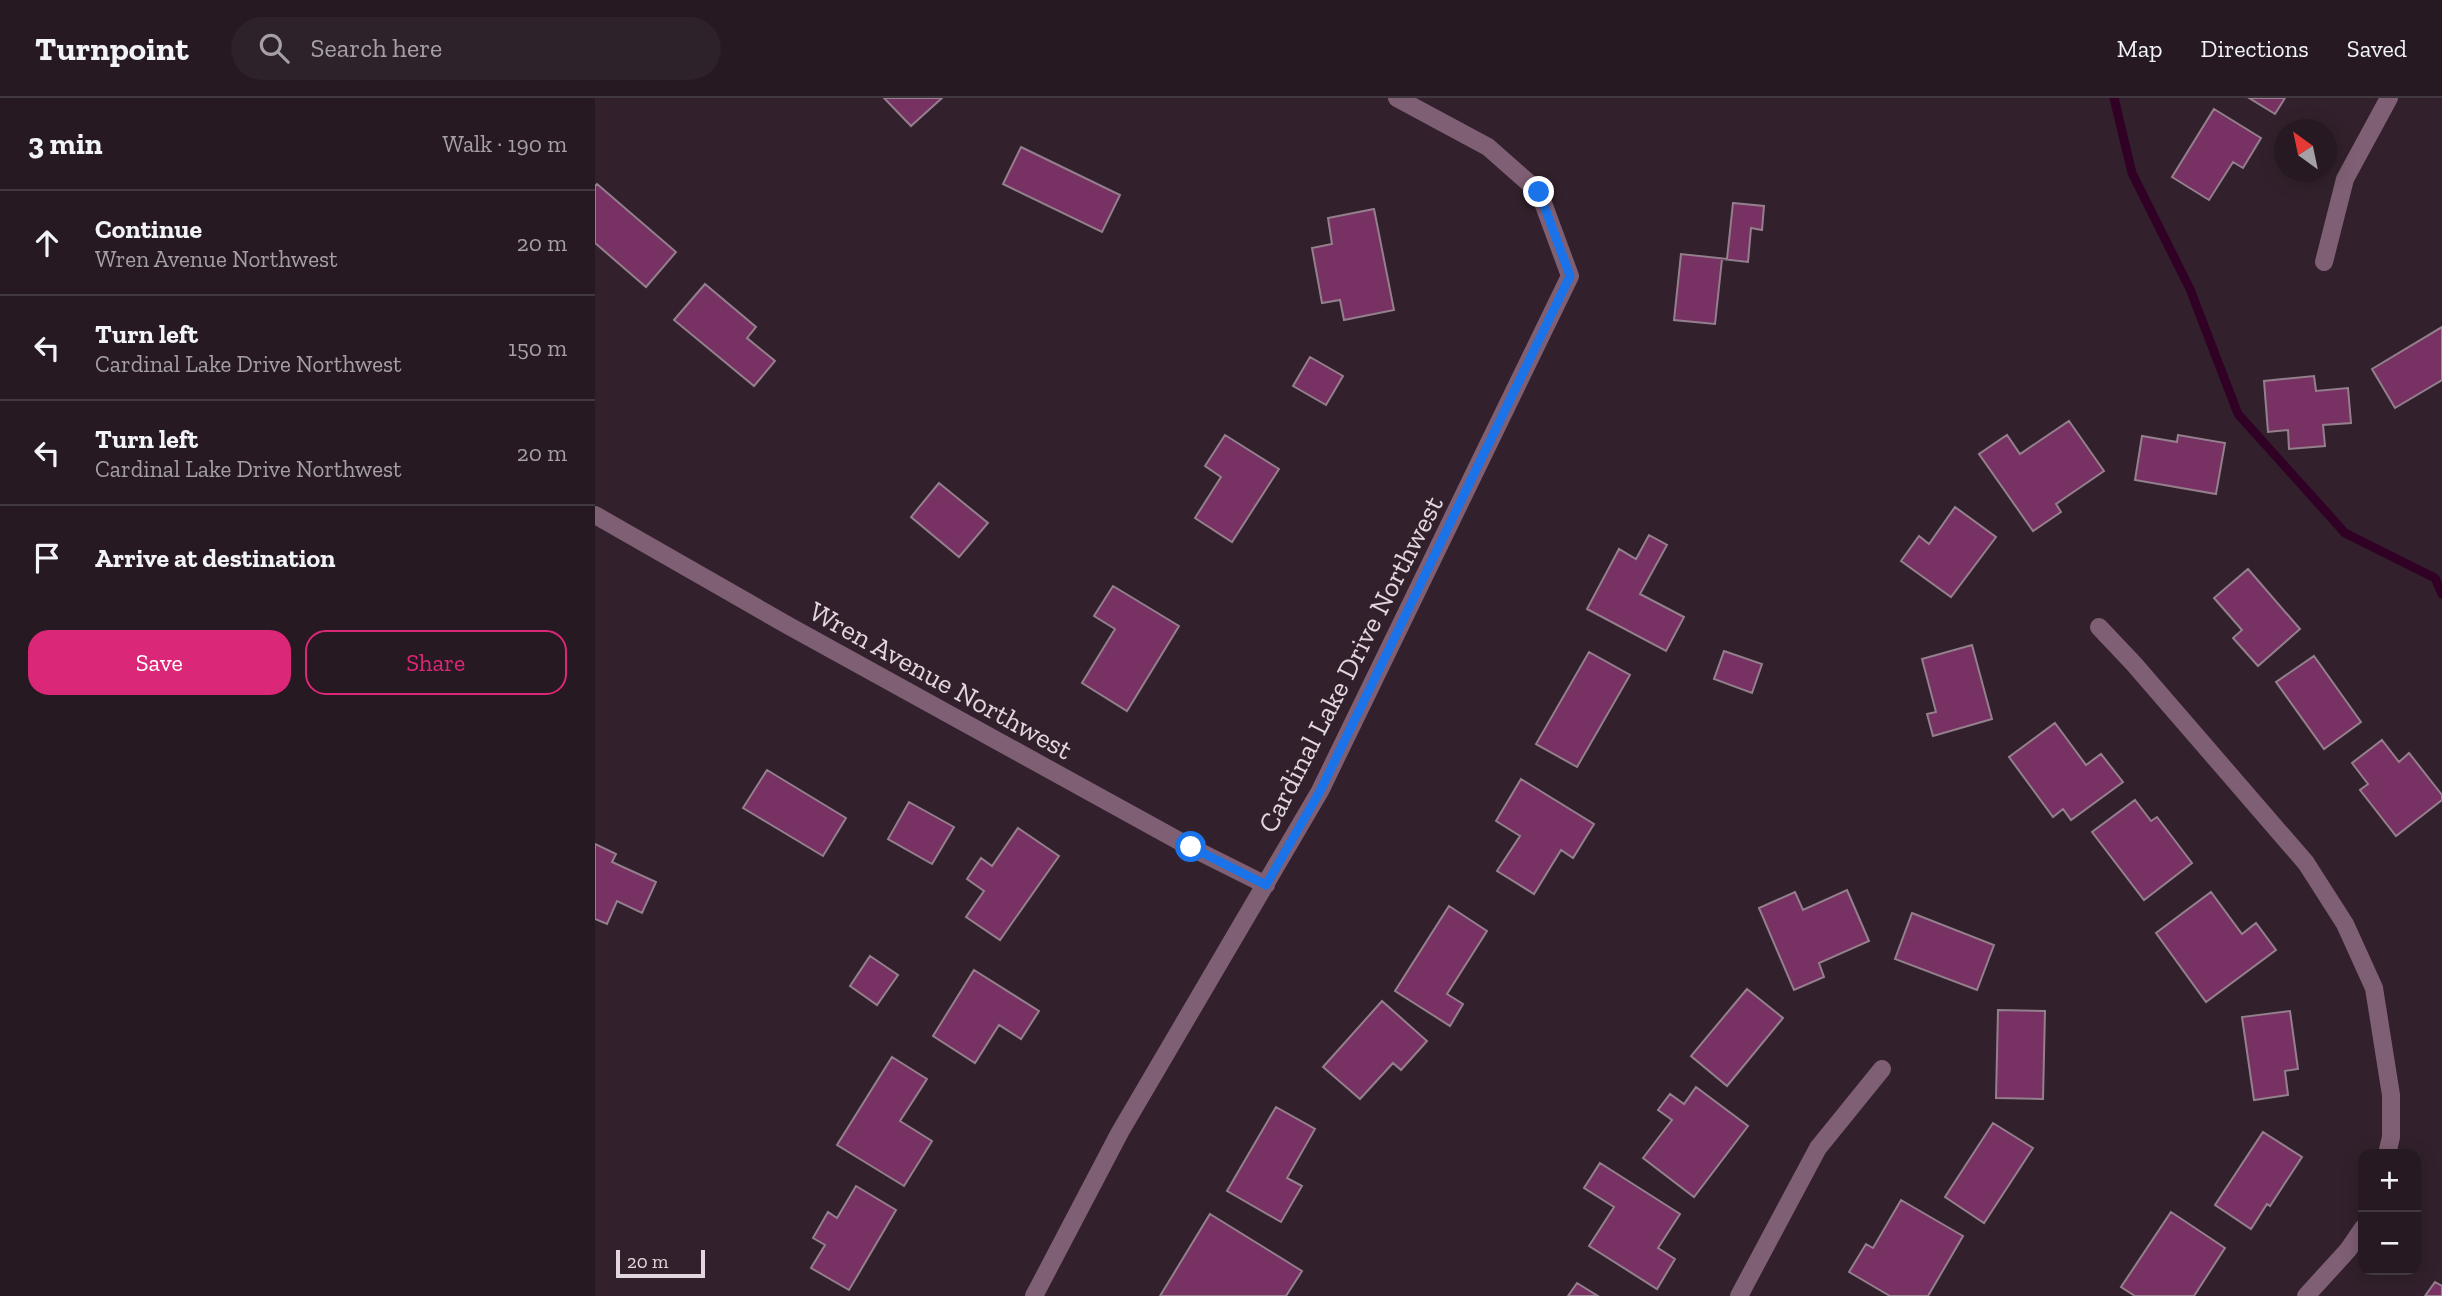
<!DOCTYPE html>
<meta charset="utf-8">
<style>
body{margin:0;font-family:"Zilla Slab",serif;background:#2e222a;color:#f1f3f6}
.controls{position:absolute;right:21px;bottom:21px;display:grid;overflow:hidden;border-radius:14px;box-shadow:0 4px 18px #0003}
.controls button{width:63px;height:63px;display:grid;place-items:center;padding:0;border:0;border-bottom:2px solid #42383f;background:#261921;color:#f1f3f6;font:35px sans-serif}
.compass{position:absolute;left:1679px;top:21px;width:63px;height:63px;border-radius:50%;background:#261921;box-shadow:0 4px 18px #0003;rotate:327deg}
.scale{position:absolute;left:21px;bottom:18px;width:89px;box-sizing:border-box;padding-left:7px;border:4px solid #e3d7df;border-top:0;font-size:19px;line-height:24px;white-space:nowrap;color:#e3d7df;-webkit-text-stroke:5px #32212c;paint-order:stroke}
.stop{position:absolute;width:21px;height:21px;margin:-16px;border:5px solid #1a73e8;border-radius:50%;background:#fff}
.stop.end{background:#1a73e8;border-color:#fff;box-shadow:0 2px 7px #0008}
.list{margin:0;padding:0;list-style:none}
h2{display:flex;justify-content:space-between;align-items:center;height:91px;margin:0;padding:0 28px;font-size:30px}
h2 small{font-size:23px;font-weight:400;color:#a4a0a5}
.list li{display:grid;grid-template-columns:46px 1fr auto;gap:21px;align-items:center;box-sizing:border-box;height:105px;padding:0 28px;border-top:2px solid #42383f}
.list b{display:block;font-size:26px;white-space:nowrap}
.list p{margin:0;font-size:23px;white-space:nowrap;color:#a4a0a5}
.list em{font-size:23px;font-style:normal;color:#a4a0a5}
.actions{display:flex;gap:14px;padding:21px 28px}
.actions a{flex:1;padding:16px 0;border:2px solid #db2777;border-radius:21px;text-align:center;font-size:24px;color:#db2777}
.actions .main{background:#db2777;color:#fff}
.icon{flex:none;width:38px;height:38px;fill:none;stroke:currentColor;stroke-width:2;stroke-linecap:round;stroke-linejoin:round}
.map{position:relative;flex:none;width:1847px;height:1198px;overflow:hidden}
header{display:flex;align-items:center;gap:42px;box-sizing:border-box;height:98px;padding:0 35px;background:#261921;border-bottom:2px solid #42383f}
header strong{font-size:33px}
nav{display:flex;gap:38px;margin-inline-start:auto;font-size:24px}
.search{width:490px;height:63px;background:#2e222a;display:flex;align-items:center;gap:18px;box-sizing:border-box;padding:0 24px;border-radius:38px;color:#a4a0a5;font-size:26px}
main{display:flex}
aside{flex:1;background:#261921}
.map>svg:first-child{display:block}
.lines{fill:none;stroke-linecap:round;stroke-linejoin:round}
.stream{stroke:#310025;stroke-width:9}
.building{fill:#773263;stroke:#947f8c;stroke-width:2}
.minor{stroke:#7f5f74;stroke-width:18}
.route{stroke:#1a73e8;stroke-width:9}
.labels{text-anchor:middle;stroke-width:5;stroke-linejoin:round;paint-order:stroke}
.street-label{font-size:28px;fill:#e3d7df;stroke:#32212c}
</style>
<header>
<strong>Turnpoint</strong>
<div class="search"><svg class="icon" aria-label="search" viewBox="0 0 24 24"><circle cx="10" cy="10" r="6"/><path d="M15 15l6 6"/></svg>Search here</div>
<nav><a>Map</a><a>Directions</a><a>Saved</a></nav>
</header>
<main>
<aside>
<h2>3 min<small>Walk · 190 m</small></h2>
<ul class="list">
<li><svg class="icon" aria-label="ahead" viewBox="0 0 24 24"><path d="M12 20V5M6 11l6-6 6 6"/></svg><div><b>Continue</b><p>Wren Avenue Northwest</p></div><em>20 m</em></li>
<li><svg class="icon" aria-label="left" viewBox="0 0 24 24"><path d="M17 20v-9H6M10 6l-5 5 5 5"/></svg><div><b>Turn left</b><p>Cardinal Lake Drive Northwest</p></div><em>150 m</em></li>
<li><svg class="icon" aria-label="left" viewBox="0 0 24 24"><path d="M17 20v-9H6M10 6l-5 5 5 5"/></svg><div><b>Turn left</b><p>Cardinal Lake Drive Northwest</p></div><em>20 m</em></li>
<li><svg class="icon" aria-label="arrive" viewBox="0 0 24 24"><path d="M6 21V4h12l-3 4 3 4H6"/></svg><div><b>Arrive at destination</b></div></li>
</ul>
<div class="actions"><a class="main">Save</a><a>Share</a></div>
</aside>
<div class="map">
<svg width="1847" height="1198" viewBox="0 0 1847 1198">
<rect width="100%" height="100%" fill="#32212c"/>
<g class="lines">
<path class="stream" d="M1519 0 1537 75 1595 191 1643 316 1750 435 1840 480 1847 496"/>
</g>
<path class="building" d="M289 0H347L316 28Z
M1654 0H1690L1680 16Z
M1619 11 1666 40 1648 70 1638 64 1614 102 1577 79Z
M426 49 525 97 507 134 408 86Z
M2 86 81 154 51 189 0 145V88Z
M1138 105 1169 108 1167 132 1156 130 1153 164 1127 161 1120 226 1079 222 1086 156 1132 161Z
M779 111 799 212 749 222 745 202 727 205 717 150 737 146 733 120Z
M110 186 161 229 152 240 180 263 159 288 79 222Z
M1847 229V282L1800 310 1777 271Z
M715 259 748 278 731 307 698 288Z
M1719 278 1721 293 1753 290 1756 325 1728 327 1730 348 1694 351 1693 332 1673 334 1669 283Z
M1474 323 1509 373 1461 406 1466 414 1438 433 1384 356 1412 337 1425 356Z
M630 337 684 371 637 444 600 420 626 379 610 368Z
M1583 337 1630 345 1621 396 1540 382 1547 338 1582 344Z
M344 385 393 425 364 459 316 419Z
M1360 409 1401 439 1356 499 1306 463 1324 438 1334 446Z
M1054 437 1072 447 1045 496 1089 519 1071 553 992 511 1024 451 1041 461Z
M1653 471 1705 531 1663 568 1638 540 1647 532 1619 500Z
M518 488 584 528 532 613 487 585 520 531 499 518Z
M1377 547 1397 621 1338 638 1332 616 1341 614 1327 561Z
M1129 553 1167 566 1157 595 1119 581Z
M994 554 1035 577 982 669 941 646Z
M1719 558 1766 624 1729 651 1681 584Z
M1460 625 1491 667 1506 656 1528 684 1476 722 1468 711 1458 719 1414 659Z
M1787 642 1804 664 1814 655 1847 697V702L1801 738 1765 692 1773 686 1757 665Z
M172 672 251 720 228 758 148 710Z
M926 681 999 726 978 760 966 752 939 796 902 773 925 738 901 723Z
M1540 702 1556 723 1562 719 1597 765 1549 802 1497 734Z
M314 704 359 729 337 766 293 741Z
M423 730 464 758 405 842 371 819 389 793 372 781 386 760 397 768Z
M0 746 21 756 17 764 61 784 47 815 22 803 12 826 0 821Z
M1252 792 1274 843 1224 865 1229 879 1199 892 1164 810 1200 794 1208 812Z
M1616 794 1647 836 1661 825 1681 852 1611 904 1561 835Z
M854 808 892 833 852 896 868 906 855 928 800 893Z
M1317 815 1399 847 1382 892 1300 861Z
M275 858 303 877 282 907 255 888Z
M379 872 444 913 426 941 404 927 380 965 338 938Z
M1152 891 1188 920 1132 988 1096 958Z
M787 903 832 943 806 972 798 965 765 1001 728 969Z
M1403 912 1450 913 1448 1001 1401 1000Z
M1695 913 1703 971 1690 973 1693 997 1659 1002 1647 919Z
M297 959 332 981 305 1023 337 1043 309 1088 242 1047Z
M1101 989 1153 1028 1099 1099 1048 1060 1077 1022 1063 1012 1075 996 1089 1006Z
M681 1009 720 1031 692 1080 707 1088 686 1124 632 1093Z
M1398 1025 1438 1050 1389 1125 1350 1099Z
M1668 1034 1707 1059 1675 1108 1672 1106 1656 1131 1620 1107Z
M1005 1065 1085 1116 1063 1150 1080 1161 1062 1191 994 1148 1019 1109 989 1090Z
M261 1088 301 1112 254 1192 216 1170 230 1147 218 1140 233 1114 242 1120Z
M1306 1102 1368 1138 1333 1198H1295L1254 1174 1271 1146 1278 1150Z
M1576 1114 1630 1150 1599 1198H1540L1526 1189Z
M615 1116 707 1173 691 1198H565Z
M1840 1184 1847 1188V1198H1830Z
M982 1185 1003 1198H973Z"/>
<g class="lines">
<path class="minor" d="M1729 164 1750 81 1794 0
M0 417 194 528 595 749 671 787
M1504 529 1539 566 1711 765 1750 826 1779 890 1796 997V1039L1792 1056
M439 1198 525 1034 725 693 975 178 944 94 893 49 802 0
M1144 1198 1223 1050 1287 971
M1711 1198 1753 1152 1768 1130"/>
</g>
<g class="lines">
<path class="route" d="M596 749 671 787 725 693 975 178 944 94"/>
</g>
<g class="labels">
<g class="street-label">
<text transform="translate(755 566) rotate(-63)" y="10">Cardinal Lake Drive Northwest</text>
<text transform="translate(346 582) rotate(29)" y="10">Wren Avenue Northwest</text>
</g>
</g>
</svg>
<div class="controls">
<button>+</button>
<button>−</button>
</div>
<svg class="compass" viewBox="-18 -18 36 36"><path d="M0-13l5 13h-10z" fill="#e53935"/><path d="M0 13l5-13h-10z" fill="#a4a0a5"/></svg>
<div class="scale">20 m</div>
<div class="stop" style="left:596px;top:749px"></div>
<div class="stop end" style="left:944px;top:94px"></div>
</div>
</main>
